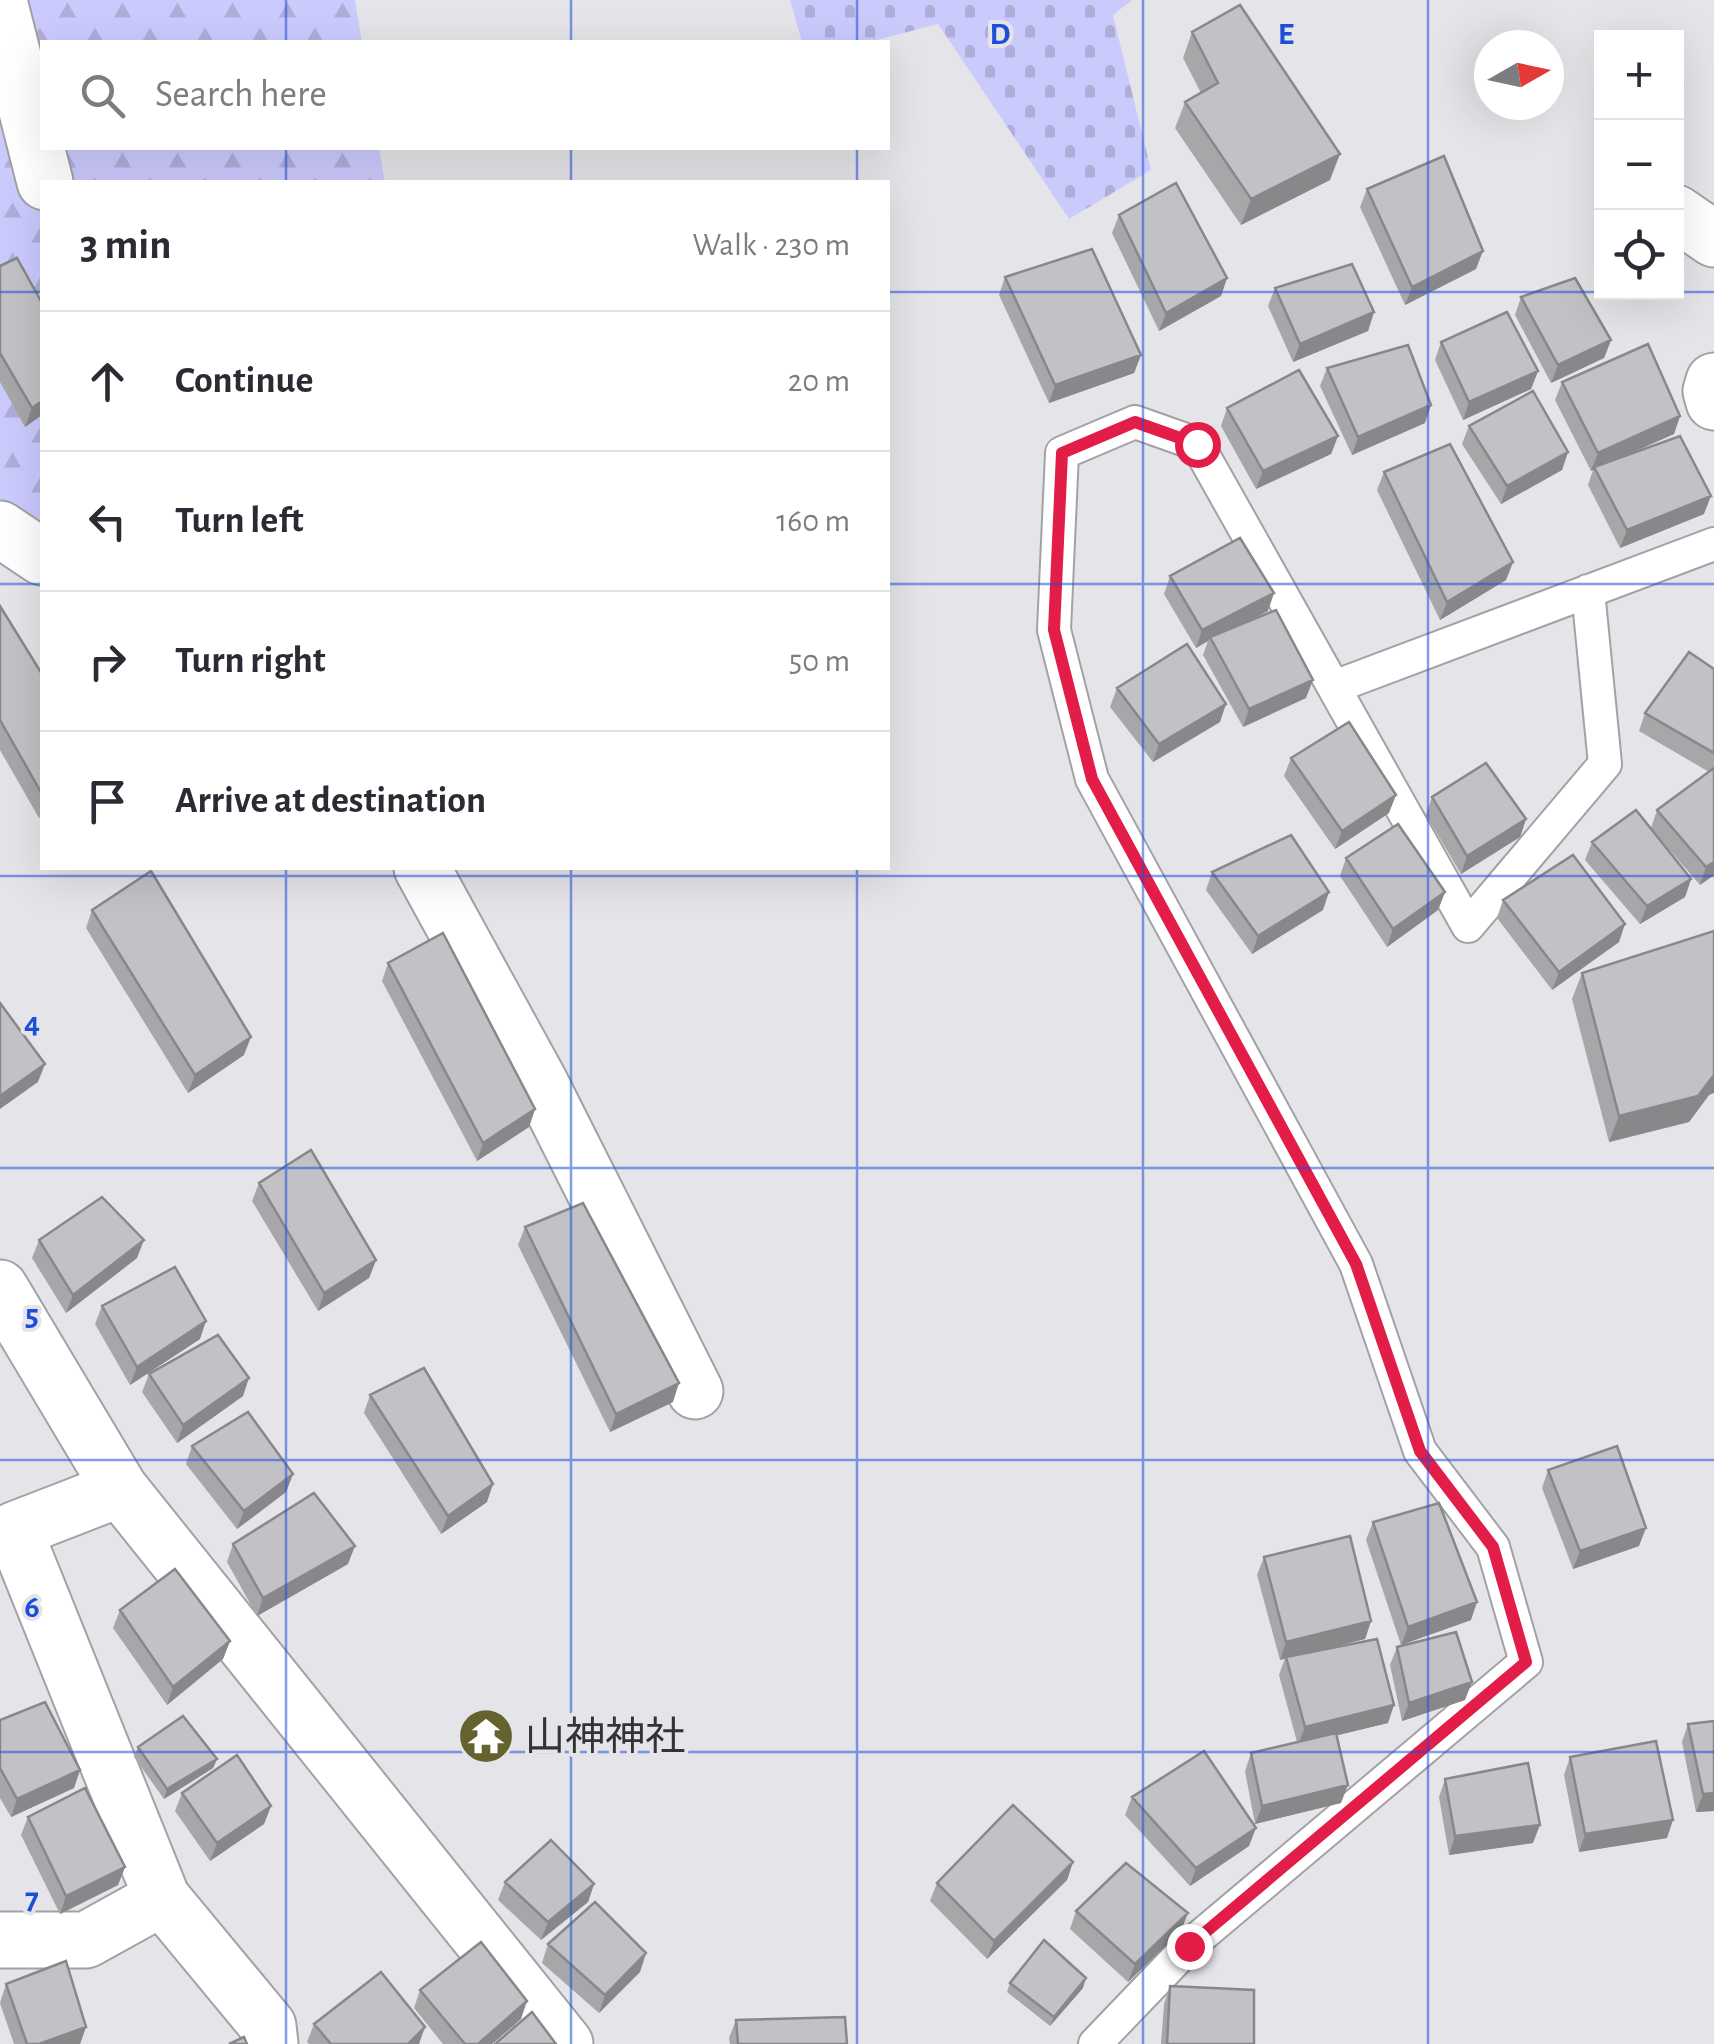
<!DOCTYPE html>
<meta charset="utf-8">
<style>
body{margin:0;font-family:"Alegreya Sans","Noto Sans JP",sans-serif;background:#f7f7f7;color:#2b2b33}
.controls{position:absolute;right:30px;top:30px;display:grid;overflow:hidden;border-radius:0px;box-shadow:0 10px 40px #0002}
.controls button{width:90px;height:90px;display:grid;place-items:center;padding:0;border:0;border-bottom:2px solid #e1e1e2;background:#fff;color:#2b2b33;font:50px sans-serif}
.compass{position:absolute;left:1474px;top:30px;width:90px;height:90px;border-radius:50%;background:#fff;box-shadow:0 10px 40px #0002;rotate:81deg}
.stop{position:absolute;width:30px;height:30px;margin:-22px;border:8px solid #e11d48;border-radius:50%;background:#fff}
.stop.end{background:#e11d48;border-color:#fff;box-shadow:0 2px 10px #0008}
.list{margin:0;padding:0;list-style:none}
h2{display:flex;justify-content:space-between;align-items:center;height:130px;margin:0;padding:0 40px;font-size:42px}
h2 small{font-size:32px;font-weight:400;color:#7c7c81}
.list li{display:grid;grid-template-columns:65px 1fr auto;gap:30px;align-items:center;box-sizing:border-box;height:140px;padding:0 40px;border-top:2px solid #e1e1e2}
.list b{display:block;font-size:38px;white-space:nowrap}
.list em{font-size:32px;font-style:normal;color:#7c7c81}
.icon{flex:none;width:55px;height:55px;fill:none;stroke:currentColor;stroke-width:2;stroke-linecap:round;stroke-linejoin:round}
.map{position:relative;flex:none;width:1714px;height:2044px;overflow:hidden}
.search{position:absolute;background:#fff;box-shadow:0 10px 40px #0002;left:40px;top:40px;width:850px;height:110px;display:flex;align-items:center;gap:25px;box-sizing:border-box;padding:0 35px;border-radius:0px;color:#7c7c81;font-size:38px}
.panel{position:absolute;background:#fff;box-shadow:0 10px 40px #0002;left:40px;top:180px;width:850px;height:690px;border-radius:0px}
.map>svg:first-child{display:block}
.forest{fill:url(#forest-firs)}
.cemetery{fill:url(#cemetery-stones)}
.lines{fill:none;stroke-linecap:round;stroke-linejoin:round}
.service-casing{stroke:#a2a2a6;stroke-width:36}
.minor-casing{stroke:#a2a2a6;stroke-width:59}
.tertiary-casing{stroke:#a2a2a6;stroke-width:59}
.service{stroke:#fff;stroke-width:32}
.minor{stroke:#fff;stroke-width:55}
.tertiary{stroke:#fff;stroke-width:55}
.wall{fill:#a7a7aa}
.shaded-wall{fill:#88888b}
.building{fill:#c2c2c6;stroke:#88888b;stroke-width:2.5}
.route{stroke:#e11d48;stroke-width:12}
.grid{fill:none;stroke:#1d4ed8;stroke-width:2.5;stroke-opacity:0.55}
.labels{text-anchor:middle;stroke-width:8;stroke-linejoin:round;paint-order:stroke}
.poi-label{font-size:40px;fill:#333335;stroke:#e5e5e9;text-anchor:start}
.grid-label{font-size:32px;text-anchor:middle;font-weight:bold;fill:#1d4ed8;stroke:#e5e5e9;stroke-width:8;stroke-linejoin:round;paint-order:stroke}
</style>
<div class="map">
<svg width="1714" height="2044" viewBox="0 0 1714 2044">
<defs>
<pattern id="forest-firs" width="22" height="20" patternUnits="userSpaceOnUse" patternTransform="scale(2.5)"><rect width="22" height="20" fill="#cbcafd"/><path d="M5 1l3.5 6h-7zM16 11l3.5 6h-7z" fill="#afaed9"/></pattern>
<pattern id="cemetery-stones" width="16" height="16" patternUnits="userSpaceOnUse" patternTransform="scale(2.5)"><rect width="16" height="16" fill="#cbcafd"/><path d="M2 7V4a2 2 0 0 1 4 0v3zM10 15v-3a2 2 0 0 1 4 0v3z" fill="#afaed9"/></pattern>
</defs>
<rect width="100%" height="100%" fill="#e5e5e9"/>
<path class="forest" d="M0 0H355L362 42H42V148H379L385 182H42V565L0 509Z"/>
<path class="cemetery" d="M790 0H1132L1113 15 1151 170 1069 219 938 24 869 42H802Z"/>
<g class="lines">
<g class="service-casing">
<path id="service" d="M1334 687 1714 544
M1095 2044 1189 1946 1526 1662 1493 1547 1420 1451 1356 1264 1092 779 1054 630 1062 453 1135 422 1197 444 1468 926 1605 764 1588 591"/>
</g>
<g class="minor-casing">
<path id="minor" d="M1676 213 1714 239
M1714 381 1711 391 1714 402
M0 529 42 557
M0 1288 120 1489 565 2044
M162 1898 268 2026 270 2044
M0 1940H86L162 1898 14 1530 120 1489"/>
</g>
<g class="tertiary-casing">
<path id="tertiary" d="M0 5 45 182
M422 868 540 1083 695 1391"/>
</g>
<use href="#service" class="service"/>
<use href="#minor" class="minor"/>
<use href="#tertiary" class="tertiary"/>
</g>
<path class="wall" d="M1192 32 1330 180 1241 225 1175 128 1185 102 1201 93 1183 58Z
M1367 189 1476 269 1405 305 1360 207Z
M1119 215 1227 278 1221 296 1159 331 1112 233Z
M0 266 42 303V415L25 427 0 382Z
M1005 277 1141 355 1134 373 1049 403 999 295Z
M1275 288 1374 312 1368 331 1293 362 1268 306Z
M1521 297 1611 340 1604 358 1551 383 1515 315Z
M1441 342 1538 371 1531 389 1463 420 1435 360Z
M1327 368 1425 423 1352 455 1320 386Z
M1562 382 1680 416 1674 434 1619 458 1704 514 1620 548 1588 485 1593 470 1591 471 1555 400Z
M1227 408 1338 436 1331 454 1256 489 1221 426Z
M1469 426 1568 452 1562 470 1501 504 1462 444Z
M1384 472 1513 562 1506 580 1440 620 1377 490Z
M1170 576 1268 611 1243 623 1306 698 1243 727 1203 655 1208 641 1196 648 1164 594Z
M0 606 42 674V816L39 818 0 750Z
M1714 669V875L1700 885 1653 831 1691 879 1685 897 1640 924 1585 860 1592 842 1651 828 1657 810 1709 772 1639 731 1645 713Z
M1117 688 1220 722 1153 762 1110 707Z
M1291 758 1389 813 1335 849 1284 776Z
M1432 797 1526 819 1520 837 1461 874 1426 815Z
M1346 858 1445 892 1438 910 1387 947 1340 876Z
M1212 872 1323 910 1252 954 1206 890Z
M1503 900 1619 942 1552 990 1497 918Z
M92 910 244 1055 188 1093 86 928Z
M388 963 535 1109 529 1127 477 1161 382 981Z
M1582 973 1709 1095 1689 1122 1609 1142 1572 999Z
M259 1183 376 1260 369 1278 318 1311 252 1201Z
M525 1227 673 1402 610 1432 518 1245Z
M39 1240 137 1258 66 1313 32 1258Z
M102 1306 200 1339 130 1385 95 1324Z
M149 1374 243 1396 177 1443 142 1392Z
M370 1395 487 1502 441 1534 364 1413Z
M192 1446 293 1474 286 1492 237 1529 186 1464Z
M1548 1470 1639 1546 1573 1569 1542 1488Z
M1373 1522 1471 1620 1401 1645 1366 1540Z
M233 1544 348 1564 257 1616 227 1562Z
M1264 1557 1371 1621 1365 1639 1321 1650 1388 1723 1336 1735 1341 1803 1255 1824 1245 1771 1251 1753 1297 1742 1279 1675 1285 1658 1280 1660 1257 1575Z
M120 1610 230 1641 223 1659 167 1705 113 1628Z
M1397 1647 1465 1700 1402 1721 1390 1665Z
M0 1720 80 1770 74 1788 11 1817 0 1798Z
M1714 1721V1811L1696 1812 1682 1742 1688 1724Z
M138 1747 217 1759 213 1768 164 1799 134 1757Z
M1570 1757 1667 1838 1579 1852 1564 1775Z
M1445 1779 1533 1843 1449 1855 1439 1797Z
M182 1793 271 1806 264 1824 210 1861 175 1811Z
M1132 1797 1249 1846 1190 1886 1125 1815Z
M28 1817 125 1867 118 1885 60 1914 21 1835Z
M1073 1862 1067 1880 987 1959 930 1901 937 1883Z
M505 1882 594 1884 588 1902 541 1940 498 1900Z
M1076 1911 1181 1931 1128 1982 1070 1929Z
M548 1944 646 1953 640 1972 599 2013 542 1963Z
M1010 1983 1083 1988 1050 2026 1007 1992Z
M6 1984 86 2027 80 2044H14L0 2003Z
M1170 1986 1254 2044H1161L1164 2004Z
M420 1990 521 2019 492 2044H443L414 2008Z
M736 2020 847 2044H730L729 2038Z
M314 2024 419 2044H309L307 2042Z"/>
<path class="shaded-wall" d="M1340 154 1330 180 1241 225 1251 199Z
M1483 251 1476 269 1405 305 1412 287Z
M1227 278 1221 296 1159 331 1166 313Z
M1374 312 1368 331 1293 362 1300 344Z
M1611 340 1604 358 1551 383 1558 365Z
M1141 355 1134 373 1049 403 1055 385Z
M1538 371 1531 389 1463 420 1469 402Z
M42 401V415L25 427 32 408Z
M1431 405 1425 423 1352 455 1358 437Z
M1680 416 1674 434 1591 471 1598 453Z
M1338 436 1331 454 1256 489 1263 471Z
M1568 452 1562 470 1501 504 1507 486Z
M1711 496 1704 514 1620 548 1627 530Z
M1513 562 1506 580 1440 620 1447 602Z
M1274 593 1268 611 1211 640 1210 637 1208 641 1196 648 1202 630Z
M1313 680 1306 698 1243 727 1249 709Z
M1226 704 1220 722 1153 762 1159 744Z
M1396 795 1389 813 1335 849 1342 831Z
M1526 819 1520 837 1461 874 1467 856Z
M1714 862V875L1700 885 1706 867Z
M1691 879 1685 897 1640 924 1647 906Z
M1329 892 1323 910 1252 954 1258 936Z
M1445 892 1438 910 1387 947 1393 929Z
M1625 924 1619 942 1552 990 1559 972Z
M251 1037 244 1055 188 1093 195 1075Z
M45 1064 38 1082 0 1109V1096Z
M1714 1075V1093L1709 1095 1689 1122 1609 1142 1619 1116Z
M535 1109 529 1127 477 1161 483 1143Z
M144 1240 137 1258 66 1313 73 1295Z
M376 1260 369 1278 318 1311 324 1293Z
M206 1321 200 1339 130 1385 137 1367Z
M249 1378 243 1396 177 1443 183 1425Z
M679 1383 673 1402 610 1432 616 1414Z
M293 1474 286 1492 237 1529 244 1511Z
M493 1484 487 1502 441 1534 448 1516Z
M1646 1528 1639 1546 1573 1569 1580 1551Z
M355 1546 348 1564 257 1616 263 1598Z
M1477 1602 1471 1620 1401 1645 1408 1627Z
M1371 1621 1365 1639 1280 1660 1286 1642Z
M230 1641 223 1659 167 1705 173 1687Z
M1472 1682 1465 1700 1402 1721 1409 1703Z
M1394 1705 1388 1723 1298 1745 1305 1727Z
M217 1759 213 1768 164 1799 167 1789Z
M80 1770 74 1788 11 1817 17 1799Z
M1348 1785 1341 1803 1255 1824 1262 1806Z
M1714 1793V1811L1696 1812 1703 1794Z
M271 1806 264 1824 210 1861 217 1843Z
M1673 1820 1667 1838 1579 1852 1585 1834Z
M1540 1825 1533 1843 1449 1855 1455 1836Z
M1256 1828 1249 1846 1190 1886 1196 1868Z
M1073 1862 1067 1880 987 1959 994 1941Z
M125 1867 118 1885 60 1914 66 1896Z
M594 1884 588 1902 541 1940 548 1922Z
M1188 1913 1181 1931 1128 1982 1135 1964Z
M646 1953 640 1972 599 2013 605 1995Z
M1086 1978 1083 1988 1050 2026 1054 2017Z
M527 2001 521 2019 492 2044H478Z
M86 2027 80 2044H39Z
M425 2027 419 2044H408Z"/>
<path class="building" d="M1240 5 1340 154 1251 199 1185 102 1218 83 1192 32Z
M1444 156 1483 251 1412 287 1367 189Z
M1176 183 1227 278 1166 313 1119 215Z
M1092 249 1141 355 1055 385 1005 277Z
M17 258 42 303V401L32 408 0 353V266Z
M1352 264 1374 312 1300 344 1275 288Z
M1575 278 1611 340 1558 365 1521 297Z
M1507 312 1538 371 1469 402 1441 342Z
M1648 344 1680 416 1598 453 1562 382Z
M1408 345 1431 405 1358 437 1327 368Z
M1299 370 1338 436 1263 471 1227 408Z
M1533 391 1568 452 1507 486 1469 426Z
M1680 436 1711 496 1627 530 1594 467Z
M1450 444 1513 562 1447 602 1384 472Z
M1240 538 1274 593 1202 630 1170 576Z
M0 606 42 674V794L0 720Z
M1276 610 1313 680 1249 709 1210 637Z
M1187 644 1226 704 1159 744 1117 688Z
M1689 652 1714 669V753L1645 713Z
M1349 722 1396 795 1342 831 1291 758Z
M1486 763 1526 819 1467 856 1432 797Z
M1714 768V862L1706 867 1657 810Z
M1636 810 1691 879 1647 906 1592 842Z
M1398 824 1445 892 1393 929 1346 858Z
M1291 835 1329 892 1258 936 1212 872Z
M1573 855 1625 924 1559 972 1503 900Z
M151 871 251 1037 195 1075 92 910Z
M1714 931V1075L1698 1096 1619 1116 1582 973Z
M443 933 535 1109 483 1143 388 963Z
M0 1003 45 1064 0 1096Z
M311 1150 376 1260 324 1293 259 1183Z
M102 1197 144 1240 73 1295 39 1240Z
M583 1203 679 1383 616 1414 525 1227Z
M175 1267 206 1321 137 1367 102 1306Z
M218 1335 249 1378 183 1425 149 1374Z
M424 1368 493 1484 448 1516 370 1395Z
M248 1412 293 1474 244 1511 192 1446Z
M1617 1446 1646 1528 1580 1551 1548 1470Z
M314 1493 355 1546 263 1598 233 1544Z
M1439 1503 1477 1602 1408 1627 1373 1522Z
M1350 1536 1371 1621 1286 1642 1264 1557Z
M175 1569 230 1641 173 1687 120 1610Z
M1456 1632 1472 1682 1409 1703 1397 1647Z
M1377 1639 1394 1705 1305 1727 1286 1657Z
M45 1702 80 1770 17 1799 0 1768V1720Z
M183 1716 217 1759 167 1789 138 1747Z
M1714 1721V1793L1703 1794 1688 1724Z
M1336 1733 1348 1785 1262 1806 1251 1753Z
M1656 1741 1673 1820 1585 1834 1570 1757Z
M1204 1751 1256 1828 1196 1868 1132 1797Z
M237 1755 271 1806 217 1843 182 1793Z
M1528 1763 1540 1825 1455 1836 1445 1779Z
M85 1788 125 1867 66 1896 28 1817Z
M1013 1805 1073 1862 994 1941 937 1883Z
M551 1840 594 1884 548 1922 505 1882Z
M1126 1863 1188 1913 1135 1964 1076 1911Z
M595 1902 646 1953 605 1995 548 1944Z
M1044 1940 1086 1978 1054 2017 1010 1983Z
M481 1942 527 2001 478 2044H465L420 1990Z
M66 1961 86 2027 39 2044H27L6 1984Z
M381 1972 425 2027 408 2044H331L314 2024Z
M1170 1986 1254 1990V2044H1167Z
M532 2012 556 2044H495Z
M845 2017 847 2044H738L736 2020Z
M244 2037 247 2044H229Z"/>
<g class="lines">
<path class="route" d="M1189 1946 1526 1662 1493 1547 1420 1451 1356 1264 1092 779 1054 630 1062 453 1135 422 1197 444"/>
</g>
<path class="grid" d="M286 0V42M571 0V42M857 0V42M1143 0V2044M1428 0V2044M286 148V182M571 148V182M857 148V182M0 292H42M888 292H1602M1676 292H1714M0 584H42M888 584H1714M286 868V2044M571 868V2044M857 868V2044M0 876H1714M0 1168H1714M0 1460H1714M0 1752H1714"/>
<defs>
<g id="temple-disc" transform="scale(2.875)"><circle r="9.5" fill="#64622e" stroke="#e5e5e9"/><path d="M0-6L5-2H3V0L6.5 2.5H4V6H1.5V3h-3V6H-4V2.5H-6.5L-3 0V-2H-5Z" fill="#fff"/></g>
</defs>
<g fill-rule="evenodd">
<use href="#temple-disc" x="486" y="1736"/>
</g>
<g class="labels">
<g class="poi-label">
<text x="525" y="1750">山神神社</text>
</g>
</g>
<g class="grid-label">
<text x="1000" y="44">D</text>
<text x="1286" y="44">E</text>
<text x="32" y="1033">4</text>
<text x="32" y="1325">5</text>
<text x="32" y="1617">6</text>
<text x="32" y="1909">7</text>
</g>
</svg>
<div class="controls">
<button>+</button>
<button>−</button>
<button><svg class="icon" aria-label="locate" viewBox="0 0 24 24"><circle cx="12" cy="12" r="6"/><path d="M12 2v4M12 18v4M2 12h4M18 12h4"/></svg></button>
</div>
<svg class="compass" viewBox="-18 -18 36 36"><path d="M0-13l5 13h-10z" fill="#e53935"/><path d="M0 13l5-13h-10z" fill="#7c7c81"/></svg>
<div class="stop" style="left:1197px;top:444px"></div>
<div class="stop end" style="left:1189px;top:1946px"></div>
<div class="search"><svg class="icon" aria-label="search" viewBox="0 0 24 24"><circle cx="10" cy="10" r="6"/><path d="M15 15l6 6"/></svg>Search here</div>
<section class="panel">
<h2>3 min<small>Walk · 230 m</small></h2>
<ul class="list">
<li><svg class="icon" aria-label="ahead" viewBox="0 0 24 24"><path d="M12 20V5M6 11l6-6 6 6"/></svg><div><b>Continue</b></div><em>20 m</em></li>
<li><svg class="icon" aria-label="left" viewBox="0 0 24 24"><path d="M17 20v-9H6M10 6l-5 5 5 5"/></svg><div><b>Turn left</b></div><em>160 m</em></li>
<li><svg class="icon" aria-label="right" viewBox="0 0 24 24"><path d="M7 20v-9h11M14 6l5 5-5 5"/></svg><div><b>Turn right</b></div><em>50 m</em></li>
<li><svg class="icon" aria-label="arrive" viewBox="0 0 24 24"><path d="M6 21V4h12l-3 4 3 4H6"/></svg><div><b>Arrive at destination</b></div></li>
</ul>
</section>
</div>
